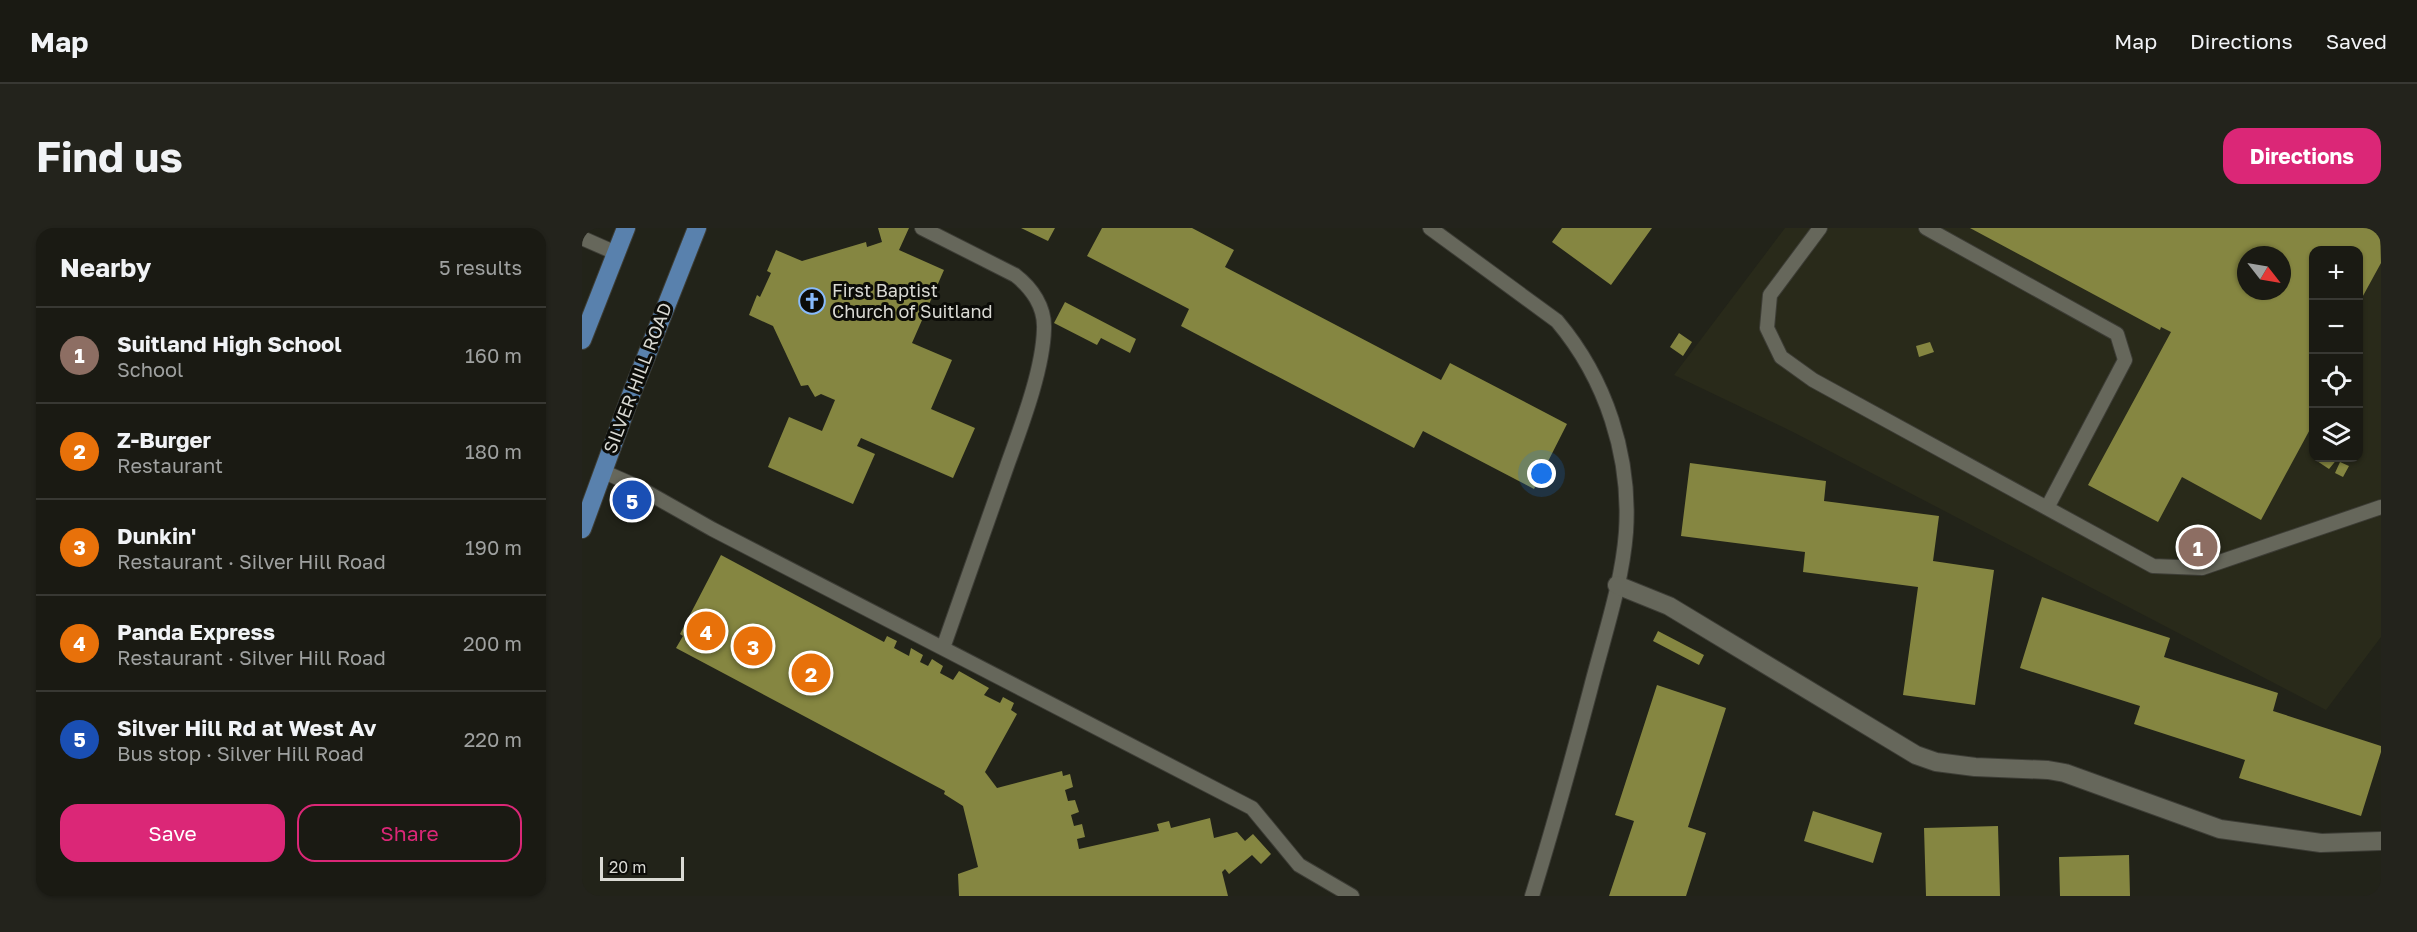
<!DOCTYPE html>
<meta charset="utf-8">
<style>
body{margin:0;font-family:"Golos Text",sans-serif;background:#23231c;color:#f1f3f6}
.controls{position:absolute;right:18px;top:18px;display:grid;overflow:hidden;border-radius:12px;box-shadow:0 2px 4px #0004}
.controls button{width:54px;height:54px;display:grid;place-items:center;padding:0;border:0;border-bottom:2px solid #383833;background:#1a1a13;color:#f1f3f6;font:30px sans-serif}
.compass{position:absolute;left:1655px;top:18px;width:54px;height:54px;border-radius:50%;background:#1a1a13;box-shadow:0 2px 4px #0004;rotate:121deg}
.scale{position:absolute;left:18px;bottom:15px;width:84px;box-sizing:border-box;padding-left:6px;border:3px solid #dadad4;border-top:0;font-size:16px;line-height:21px;white-space:nowrap;color:#dadad4;-webkit-text-stroke:4px #0c0c08;paint-order:stroke}
.you{position:absolute;left:960px;top:246px;width:21px;height:21px;margin:-15px;border:4px solid #fff;border-radius:50%;background:#1a73e8;box-shadow:0 0 0 9px #1a73e833}
.badge{display:grid;place-items:center;width:39px;height:39px;border-radius:50%;background:#db2777;color:#fff;font-size:20px;font-weight:700}
.pin{position:absolute;translate:-50% -50%;border:3px solid #fff;box-shadow:0 2px 6px #0006}
.list{margin:0;padding:0;list-style:none}
h2{display:flex;justify-content:space-between;align-items:center;height:78px;margin:0;padding:0 24px;font-size:26px}
h2 small{font-size:20px;font-weight:400;color:#9fa1a0}
.list li{display:grid;grid-template-columns:39px 1fr auto;gap:18px;align-items:center;box-sizing:border-box;height:96px;padding:0 24px;border-top:2px solid #383833}
.list b{display:block;font-size:22px;white-space:nowrap}
.list p{margin:0;font-size:20px;white-space:nowrap;color:#9fa1a0}
.list em{font-size:20px;font-style:normal;color:#9fa1a0}
.actions{display:flex;gap:12px;padding:18px 24px}
.actions a{flex:1;padding:14px 0;border:2px solid #db2777;border-radius:18px;text-align:center;font-size:21px;color:#db2777}
.actions .main{background:#db2777;color:#fff}
.icon{flex:none;width:33px;height:33px;fill:none;stroke:currentColor;stroke-width:2;stroke-linecap:round;stroke-linejoin:round}
.map{position:relative;flex:none;width:1799px;height:668px;overflow:hidden;border-radius:18px}
header{display:flex;align-items:center;gap:36px;box-sizing:border-box;height:84px;padding:0 30px;background:#1a1a13;border-bottom:2px solid #383833}
header strong{font-size:28px}
nav{display:flex;gap:33px;margin-inline-start:auto;font-size:21px}
.intro{display:flex;align-items:center;justify-content:space-between;box-sizing:border-box;height:144px;padding:0 36px}
h1{margin:0;font-size:42px}
.button{padding:15px 27px;border-radius:18px;background:#db2777;color:#fff;font-size:21px;font-weight:700}
main{display:flex;gap:36px;padding:0 36px}
aside{flex:1;background:#1a1a13;border-radius:18px;box-shadow:0 2px 4px #0004}
.map>svg:first-child{display:block}
.built{fill:#292a1a;fill-rule:evenodd}
.building{fill:#858641;fill-rule:evenodd}
.lines{fill:none;stroke-linecap:round;stroke-linejoin:round}
.service-casing{stroke:#3d3d36;stroke-width:16}
.minor-casing{stroke:#3d3d36;stroke-width:20}
.primary-casing{stroke:#3d3d36;stroke-width:20}
.service{stroke:#66675b;stroke-width:14}
.minor{stroke:#66675b;stroke-width:18}
.primary{stroke:#5981ad;stroke-width:18}
.labels{text-anchor:middle;stroke-width:6;stroke-linejoin:round;paint-order:stroke}
.poi-label{font-size:18px;fill:#dadad4;stroke:#0c0c08;text-anchor:start}
.street-label{font-size:18px;fill:#dadad4;stroke:#0c0c08}
</style>
<header>
<strong>Map</strong>
<nav><a>Map</a><a>Directions</a><a>Saved</a></nav>
</header>
<div class="intro"><h1>Find us</h1><a class="button">Directions</a></div>
<main>
<aside>
<h2>Nearby<small>5 results</small></h2>
<ul class="list">
<li><span class="badge" style="background:#8d6e63">1</span><div><b>Suitland High School</b><p>School</p></div><em>160 m</em></li>
<li><span class="badge" style="background:#e8710a">2</span><div><b>Z-Burger</b><p>Restaurant</p></div><em>180 m</em></li>
<li><span class="badge" style="background:#e8710a">3</span><div><b>Dunkin'</b><p>Restaurant · Silver Hill Road</p></div><em>190 m</em></li>
<li><span class="badge" style="background:#e8710a">4</span><div><b>Panda Express</b><p>Restaurant · Silver Hill Road</p></div><em>200 m</em></li>
<li><span class="badge" style="background:#1a4fb4">5</span><div><b>Silver Hill Rd at West Av</b><p>Bus stop · Silver Hill Road</p></div><em>220 m</em></li>
</ul>
<div class="actions"><a class="main">Save</a><a>Share</a></div>
</aside>
<div class="map">
<svg width="1799" height="668" viewBox="0 0 1799 668">
<rect width="100%" height="100%" fill="#222319"/>
<path class="built" d="M1203 0H1799V409L1744 482 1211 204 1092 147ZM1732 22H1776V230H1732ZM1664 27H1700V63H1664Z"/>
<path class="building" d="M296 0H327L317 22 362 42 330 115 370 132 349 181 393 200 371 250 279 210 275 218 293 226 271 276 186 239 207 189 240 203 253 172 239 166 233 169 226 157 219 158 191 98 167 87 175 67 178 69 189 45 185 43 194 22 220 33 284 14 285 19 300 14Z
M439 0H473L466 13Z
M520 0H610L652 22 643 39 859 152 868 135 985 196 952 261 841 203 832 220 599 98 607 81 505 28Z
M980 0H1070L1029 57 970 14Z
M1388 0H1798L1799 35 1776 77V22H1732V194L1679 292 1600 249 1576 294 1506 257 1589 104 1579 99 1578 102ZM1664 27H1700V63H1664Z
M483 74 554 111 548 125 519 110 515 117 472 95Z
M1097 105 1110 114 1101 128 1088 119Z
M1348 114 1352 124 1337 129 1334 118Z
M1738 230H1756L1747 241 1735 233Z
M1758 234 1767 238 1761 249 1753 245Z
M1108 235 1244 253 1242 273 1357 288 1351 333 1412 342 1393 477 1321 467 1336 359 1221 344 1223 324 1099 308Z
M139 327 302 414 305 408 315 413 312 420 327 428 329 420 341 427 338 434 346 438 350 431 361 438 358 445 371 452 377 443 407 460 402 467 418 475 421 469 432 475 429 482 435 486 403 544 415 560 480 543 481 548 488 546 491 559 483 562 486 573 493 572 497 584 489 587 492 598 500 596 503 609 495 611 497 621 577 603 575 596 587 593 589 600 628 590 632 610 655 604 663 613 671 606 689 626 679 636 670 627 647 646 643 641 640 644 646 668H377L376 646 396 639 381 578 362 566 363 563 94 420 101 408 98 406Z
M1460 369 1588 410 1582 429 1696 465 1691 483 1799 518V524L1779 588 1657 550 1663 532 1552 496 1558 478 1438 440Z
M1076 403 1122 427 1117 437 1071 413Z
M1075 457 1144 480 1106 599 1124 605 1104 668H1027L1052 593 1033 587Z
M1231 583 1300 605 1291 635 1222 613Z
M1416 598 1418 668H1344L1342 600Z
M1547 627 1548 668H1478L1477 629Z"/>
<g class="lines">
<g class="service-casing">
<path id="service" d="M340 0 433 47C450 60 463 79 462 101 461 142 439 199 425 238 404 299 382 359 361 420
M848 0 975 93C1024 151 1049 228 1044 304 1040 357 1021 411 1008 463 990 531 971 600 950 668
M1238 0 1188 67 1185 100 1199 129 1231 152 1571 338 1620 340 1799 279
M1344 0 1535 106 1543 132 1465 280
M0 10 34 25
M20 243 54 258 130 301 670 580 717 637 770 668"/>
</g>
<g class="minor-casing">
<path id="minor" d="M1035 357 1087 378 1334 527 1354 534 1393 539 1466 542 1483 545 1638 601 1739 615 1799 613"/>
</g>
<g class="primary-casing">
<path id="primary" d="M0 112 44 0
M0 301 49 167 115 0"/>
</g>
<use href="#service" class="service"/>
<use href="#minor" class="minor"/>
<use href="#primary" class="primary"/>
</g>
<defs>
<g id="church-ring" transform="scale(1.35)"><circle r="9.5" fill="#0c0c08" stroke="#88bbfc" stroke-width="1.5"/><path d="M-1.2-6h2.4v3.5h3.3v2.4h-3.3V6h-2.4V-.1h-3.3v-2.4h3.3Z" fill="#88bbfc"/></g>
</defs>
<g fill-rule="evenodd">
<use href="#church-ring" x="230" y="73"/>
</g>
<g class="labels">
<g class="poi-label">
<text x="250" y="69">First Baptist<tspan x="250" dy="21">Church of Suitland</tspan></text>
</g>
<g class="street-label">
<text transform="translate(56 150) rotate(-69)" y="6">SILVER HILL ROAD</text>
</g>
</g>
</svg>
<div class="controls">
<button>+</button>
<button>−</button>
<button><svg class="icon" aria-label="locate" viewBox="0 0 24 24"><circle cx="12" cy="12" r="6"/><path d="M12 2v4M12 18v4M2 12h4M18 12h4"/></svg></button>
<button><svg class="icon" aria-label="layers" viewBox="0 0 24 24"><path d="M12 4l9 5-9 5-9-5zM3 14l9 5 9-5"/></svg></button>
</div>
<svg class="compass" viewBox="-18 -18 36 36"><path d="M0-13l5 13h-10z" fill="#e53935"/><path d="M0 13l5-13h-10z" fill="#9fa1a0"/></svg>
<div class="scale">20 m</div>
<div class="you"></div>
<div class="pin badge" style="left:1616px;top:319px;background:#8d6e63">1</div>
<div class="pin badge" style="left:229px;top:445px;background:#e8710a">2</div>
<div class="pin badge" style="left:171px;top:418px;background:#e8710a">3</div>
<div class="pin badge" style="left:124px;top:403px;background:#e8710a">4</div>
<div class="pin badge" style="left:50px;top:272px;background:#1a4fb4">5</div>
</div>
</main>
